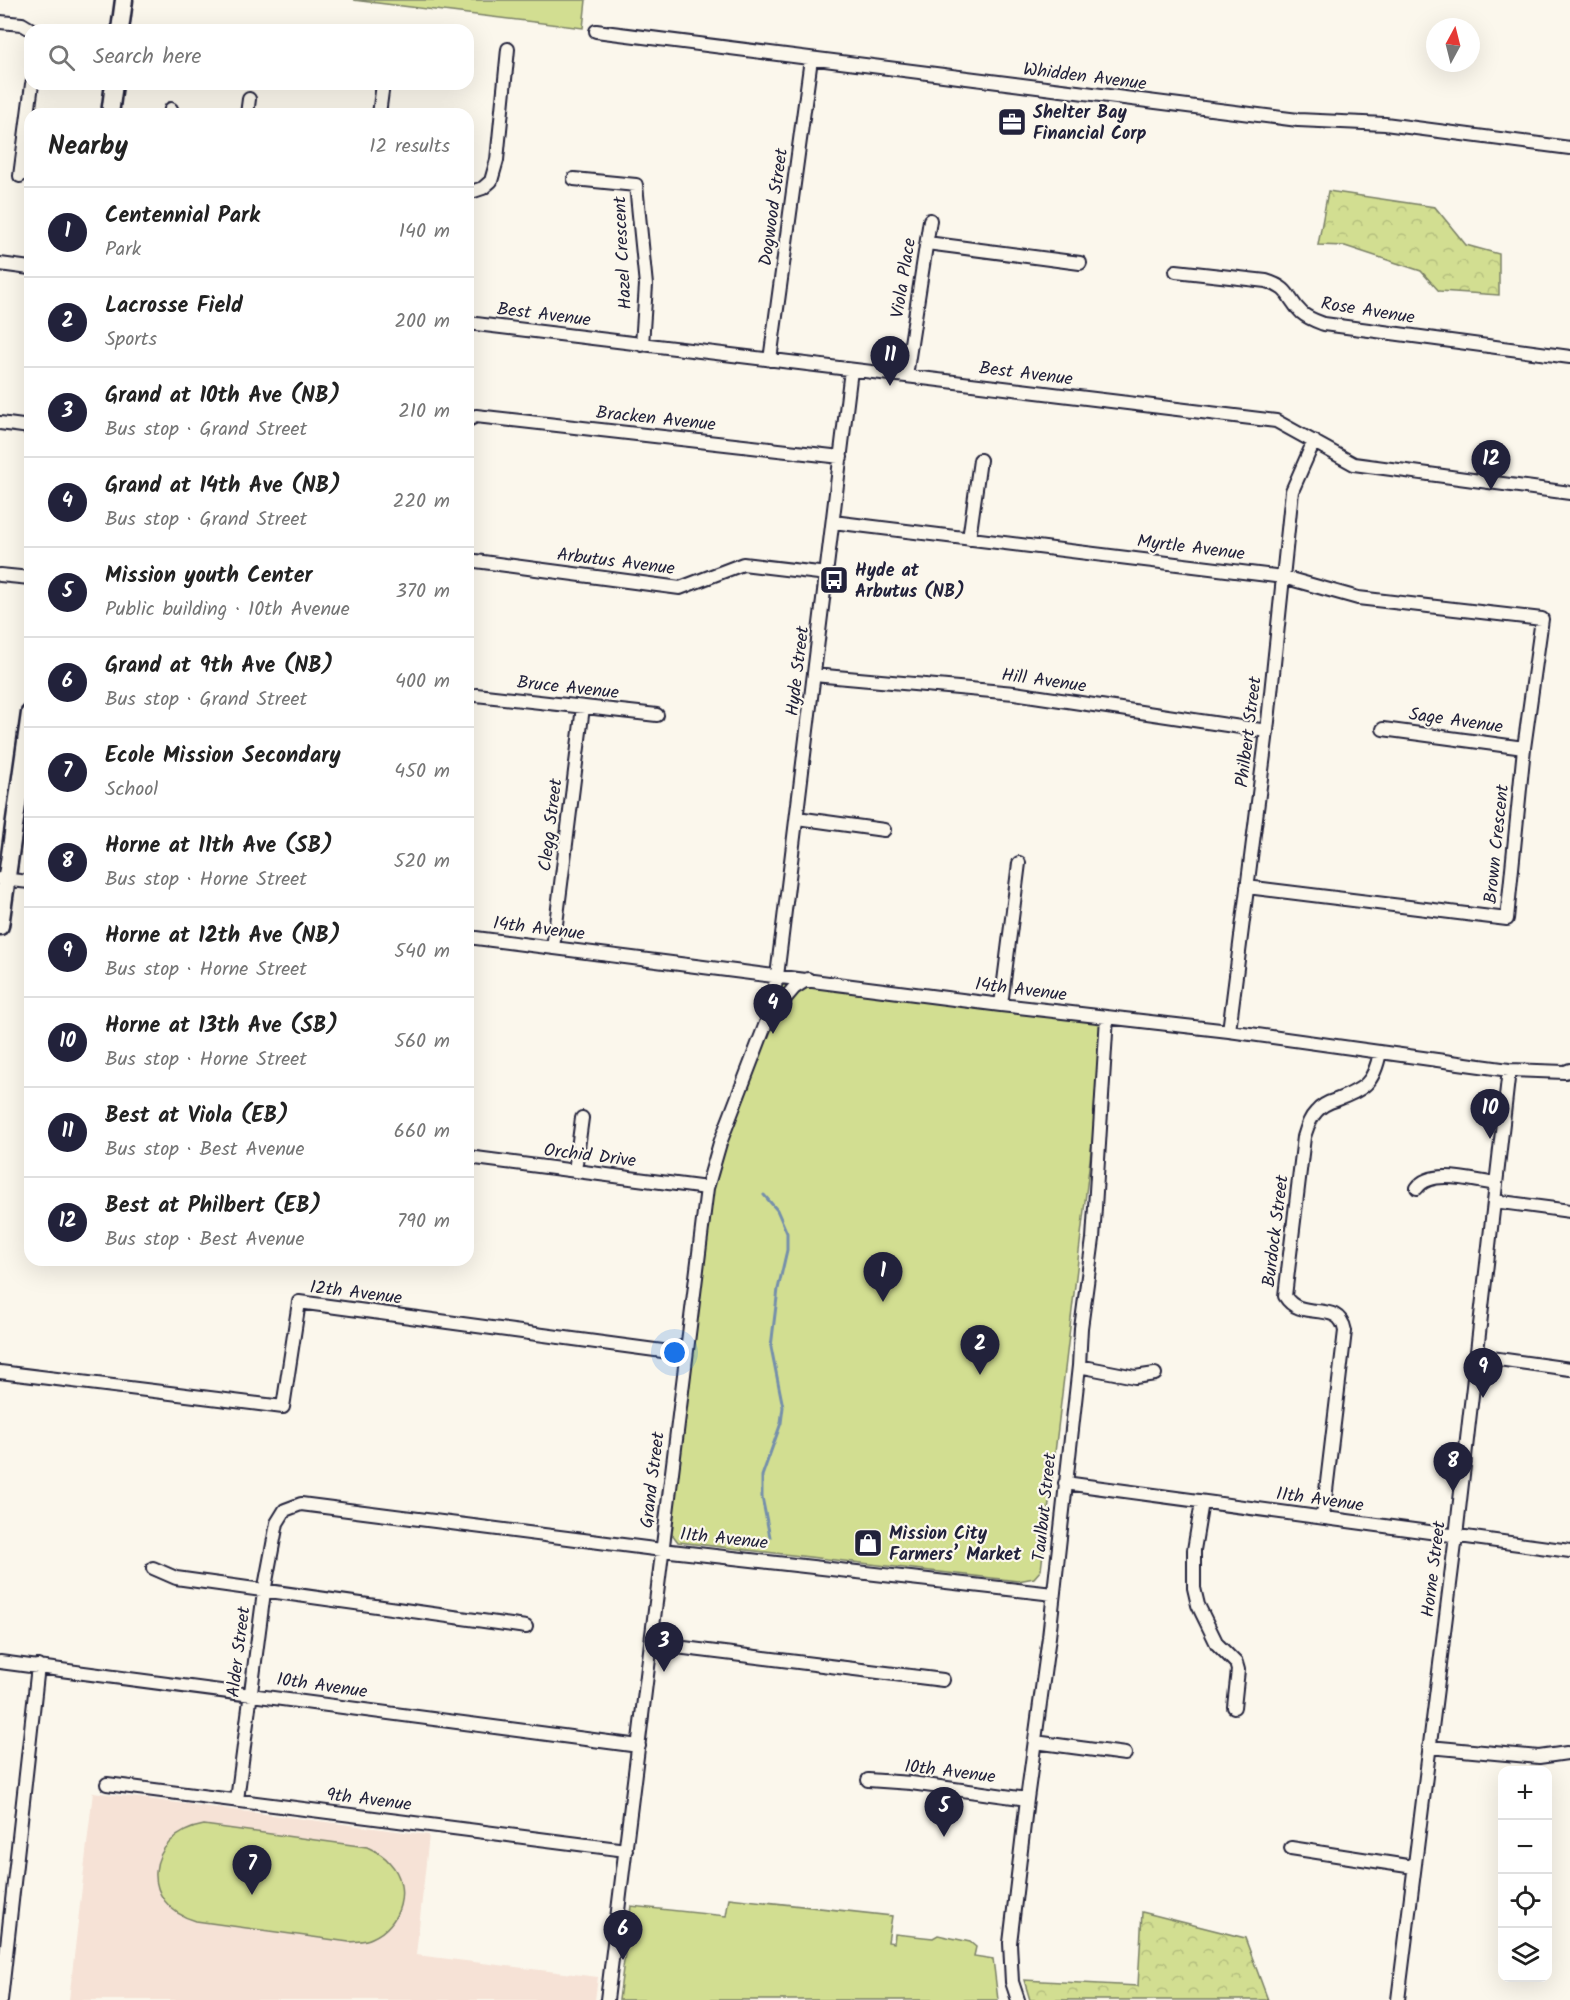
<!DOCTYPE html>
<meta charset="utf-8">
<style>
body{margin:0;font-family:Kalam,sans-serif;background:#f6f6f6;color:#222}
.controls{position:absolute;right:18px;bottom:18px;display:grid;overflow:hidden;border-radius:12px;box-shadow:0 6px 24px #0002}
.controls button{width:54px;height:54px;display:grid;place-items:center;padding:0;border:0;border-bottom:2px solid #e0e0e0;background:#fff;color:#222;font:30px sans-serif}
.compass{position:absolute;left:1426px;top:18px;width:54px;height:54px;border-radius:50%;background:#fff;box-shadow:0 6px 24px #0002;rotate:7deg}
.you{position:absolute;left:675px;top:1353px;width:21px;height:21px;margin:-15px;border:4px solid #fff;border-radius:50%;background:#1a73e8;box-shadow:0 0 0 9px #1a73e833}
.badge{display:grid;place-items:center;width:39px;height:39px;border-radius:50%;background:#22223b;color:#fff;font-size:20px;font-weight:700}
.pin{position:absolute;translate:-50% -50px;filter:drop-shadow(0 2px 3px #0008)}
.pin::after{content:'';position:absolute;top:32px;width:21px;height:18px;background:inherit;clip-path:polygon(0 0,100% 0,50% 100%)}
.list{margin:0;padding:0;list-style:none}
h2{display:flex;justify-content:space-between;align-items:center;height:78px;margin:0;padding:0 24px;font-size:26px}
h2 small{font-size:20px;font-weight:400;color:#767676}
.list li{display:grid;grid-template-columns:39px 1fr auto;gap:18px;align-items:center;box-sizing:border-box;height:90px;padding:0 24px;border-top:2px solid #e0e0e0}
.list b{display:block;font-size:22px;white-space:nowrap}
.list p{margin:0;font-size:20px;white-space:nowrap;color:#767676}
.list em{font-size:20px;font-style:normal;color:#767676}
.icon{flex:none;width:33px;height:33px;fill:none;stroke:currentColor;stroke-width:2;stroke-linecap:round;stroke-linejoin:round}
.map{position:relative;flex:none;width:1570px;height:2000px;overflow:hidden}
.search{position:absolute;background:#fff;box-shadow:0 6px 24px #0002;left:24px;top:24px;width:450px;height:66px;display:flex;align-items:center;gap:15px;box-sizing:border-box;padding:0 21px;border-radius:18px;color:#767676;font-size:22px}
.panel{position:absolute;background:#fff;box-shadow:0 6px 24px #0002;left:24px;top:108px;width:450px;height:1158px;border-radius:18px}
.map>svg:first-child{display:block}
.built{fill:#f6e2d6}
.forest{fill:url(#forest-crowns);stroke:#7a8066;stroke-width:1.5}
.green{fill:#d2de91;stroke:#7a8066;stroke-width:1.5}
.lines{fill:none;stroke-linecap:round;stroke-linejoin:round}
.stream{stroke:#748fab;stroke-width:3}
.minor-casing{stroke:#22223b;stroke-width:16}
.major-casing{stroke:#22223b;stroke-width:21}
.minor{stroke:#fbf7ec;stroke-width:12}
.major{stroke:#fbf7ec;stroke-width:16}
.labels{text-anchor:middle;stroke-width:4.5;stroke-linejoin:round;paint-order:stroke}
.street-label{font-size:18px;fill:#22223b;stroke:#fbf7ec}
.poi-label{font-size:18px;font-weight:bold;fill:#22223b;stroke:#fbf7ec;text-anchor:start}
</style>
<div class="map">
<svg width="1570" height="2000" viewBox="0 0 1570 2000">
<defs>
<pattern id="forest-crowns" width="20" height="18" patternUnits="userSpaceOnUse" patternTransform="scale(1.5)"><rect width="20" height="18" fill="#d2de91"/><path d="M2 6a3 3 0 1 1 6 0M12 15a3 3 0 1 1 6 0" fill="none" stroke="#b4be7e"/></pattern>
</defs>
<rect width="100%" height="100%" fill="#fbf7ec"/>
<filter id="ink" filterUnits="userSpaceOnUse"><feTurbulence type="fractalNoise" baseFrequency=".0167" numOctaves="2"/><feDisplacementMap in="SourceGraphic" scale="12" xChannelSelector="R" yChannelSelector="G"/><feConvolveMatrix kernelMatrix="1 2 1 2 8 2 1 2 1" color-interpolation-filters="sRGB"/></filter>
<g filter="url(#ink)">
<path class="built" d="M93 1792 429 1835 416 1955 598 1977 595 2000H69Z"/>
<path class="forest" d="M1328 191 1435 207 1466 245 1499 254V295L1439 291 1421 271 1345 246 1318 245Z
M1142 1912 1245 1938 1268 2000H1030L1024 1980 1138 1986Z"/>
<path class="green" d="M353 0H586L583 28Z
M777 976 1107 1017 1041 1570 1034 1578 1018 1581 678 1542 672 1534 686 1356 707 1188Z
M204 1825 367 1847C376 1851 384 1855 390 1863 412 1887 401 1926 372 1938 365 1942 357 1941 349 1942L196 1921C138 1905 145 1835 204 1825Z
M729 1898 892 1916 888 1942 894 1943 895 1934 933 1938 938 1935 970 1942 976 1947 974 1956 993 1959 998 2000H619L631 1906 726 1916Z"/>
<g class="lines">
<path class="stream" d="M764 1195 777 1210 787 1233V1250L778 1289 771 1347 783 1407 781 1423 762 1476V1497L770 1537"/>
<g class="minor-casing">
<path id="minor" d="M0 22 22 24 32 30
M596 31 1298 120 1385 124 1570 148
M170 114 171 109
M247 114 249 99
M379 114 383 84
M20 176 32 84
M574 179 636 185 646 285 642 345
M468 193 483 188 491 181 497 160 508 49
M927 243 1080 263
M0 264 30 268
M1176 271 1266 281C1292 289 1286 298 1302 313 1309 319 1316 321 1324 324L1570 357
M468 323 1276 421 1354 464 1570 493
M770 360 811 59
M906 376 930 220
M468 420 476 416 841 457
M0 423 30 427
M833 522 1283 577 1358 598 1542 619 1524 748 1507 919 1247 887
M969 539 980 460
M468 560 680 588 743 564 827 574
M0 575 30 578
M814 675 1014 693 1267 731
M476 695 657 715
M1383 729 1524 748
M797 818 884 830
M0 879 30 882
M468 937 1001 1005 1229 1031 1509 1070 1565 1072 1570 1070
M553 948 583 707
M1001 1005 1019 863
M770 1016 794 988 808 979
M1229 1031 1267 731 1292 491 1314 441
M468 1157 707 1188
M575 1171 582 1118
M1417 1188C1431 1168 1474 1181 1496 1184
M1494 1201 1570 1211
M1477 1356 1570 1369
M1079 1366 1135 1377 1155 1374
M0 1372 283 1407 299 1302 670 1352 687 1345
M1065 1483 1570 1551
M1202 1502 1194 1550V1588L1198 1605 1217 1644 1236 1663 1238 1670 1234 1707
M1323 1516 1345 1331C1339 1298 1301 1323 1285 1296L1304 1137C1307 1128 1309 1119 1316 1112 1321 1106 1329 1102 1336 1100 1364 1089 1374 1084 1380 1052
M153 1568 176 1578 526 1627
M652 1644 943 1680
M0 1662 639 1746
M1035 1742 1125 1754
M1429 1747 1539 1757 1567 1753
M868 1780 911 1783 1027 1799
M107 1784 626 1850
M237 1800 264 1592 277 1523 285 1510 301 1504 662 1550 1053 1594
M1291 1848 1414 1867
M1 2000 38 1666
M607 2000C642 1730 673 1459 707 1188L720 1143 768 1018 777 976 851 370
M1018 2000 1012 1982 1010 1943 1027 1799 1049 1637 1079 1366 1081 1328 1093 1239 1107 1017
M1398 2000 1456 1536 1509 1070"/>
</g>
<g class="major-casing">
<path id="major" d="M120 30 124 0
M110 114 114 84
M0 926 30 713"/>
</g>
<use href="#minor" class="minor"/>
<use href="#major" class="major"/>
</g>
</g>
<defs>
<g id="office-square" transform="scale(1.5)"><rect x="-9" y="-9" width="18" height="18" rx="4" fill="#22223b" stroke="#fbf7ec"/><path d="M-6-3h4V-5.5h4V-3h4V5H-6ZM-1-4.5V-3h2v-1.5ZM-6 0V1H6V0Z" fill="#fff"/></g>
<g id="bus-square" transform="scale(1.5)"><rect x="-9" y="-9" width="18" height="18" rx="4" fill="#22223b" stroke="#fbf7ec"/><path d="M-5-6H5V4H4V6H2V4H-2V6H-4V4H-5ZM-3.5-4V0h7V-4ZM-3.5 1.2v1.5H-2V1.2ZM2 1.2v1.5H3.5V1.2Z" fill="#fff"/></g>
<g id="shop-square" transform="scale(1.5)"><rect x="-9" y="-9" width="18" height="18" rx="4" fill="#22223b" stroke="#fbf7ec"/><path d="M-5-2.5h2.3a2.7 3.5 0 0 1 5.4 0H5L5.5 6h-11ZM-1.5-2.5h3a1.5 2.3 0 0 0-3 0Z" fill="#fff"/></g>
</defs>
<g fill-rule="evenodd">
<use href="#office-square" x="1012" y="122"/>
<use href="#bus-square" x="834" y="580"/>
<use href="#shop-square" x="868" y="1543"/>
</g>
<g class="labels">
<g class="street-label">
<text transform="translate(1085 76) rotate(7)" y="6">Whidden Avenue</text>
<text transform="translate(773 207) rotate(-82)" y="6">Dogwood Street</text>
<text transform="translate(622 253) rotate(-93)" y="6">Hazel Crescent</text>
<text transform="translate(903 278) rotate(-81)" y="6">Viola Place</text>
<text transform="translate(1368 310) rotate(9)" y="6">Rose Avenue</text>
<text transform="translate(544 314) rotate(7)" y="6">Best Avenue</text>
<text transform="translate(1026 373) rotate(7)" y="6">Best Avenue</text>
<text transform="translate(656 418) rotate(6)" y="6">Bracken Avenue</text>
<text transform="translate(1191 547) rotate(7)" y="6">Myrtle Avenue</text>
<text transform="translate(616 561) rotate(7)" y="6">Arbutus Avenue</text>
<text transform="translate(797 671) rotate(-83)" y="6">Hyde Street</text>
<text transform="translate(1044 680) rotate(8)" y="6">Hill Avenue</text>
<text transform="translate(568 687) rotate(6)" y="6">Bruce Avenue</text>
<text transform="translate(1456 720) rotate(8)" y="6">Sage Avenue</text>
<text transform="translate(1248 732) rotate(-83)" y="6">Philbert Street</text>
<text transform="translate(550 825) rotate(-83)" y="6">Clegg Street</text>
<text transform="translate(1496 844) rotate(-84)" y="6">Brown Crescent</text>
<text transform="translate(539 928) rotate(7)" y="6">14th Avenue</text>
<text transform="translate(1021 989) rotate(7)" y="6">14th Avenue</text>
<text transform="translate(590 1155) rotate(7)" y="6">Orchid Drive</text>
<text transform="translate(1275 1231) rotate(-83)" y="6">Burdock Street</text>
<text transform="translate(356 1292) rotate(7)" y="6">12th Avenue</text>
<text transform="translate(652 1480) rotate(-83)" y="6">Grand Street</text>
<text transform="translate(1320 1499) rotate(8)" y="6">11th Avenue</text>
<text transform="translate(1044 1507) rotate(-84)" y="6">Taulbut Street</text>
<text transform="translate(724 1538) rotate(6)" y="6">11th Avenue</text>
<text transform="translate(1433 1569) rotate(-83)" y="6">Horne Street</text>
<text transform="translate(238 1652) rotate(-83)" y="6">Alder Street</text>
<text transform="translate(322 1685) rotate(8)" y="6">10th Avenue</text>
<text transform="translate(950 1771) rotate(7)" y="6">10th Avenue</text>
<text transform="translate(369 1799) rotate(7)" y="6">9th Avenue</text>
</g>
<g class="poi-label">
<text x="1033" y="118">Shelter Bay<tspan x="1033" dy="21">Financial Corp</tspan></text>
<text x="855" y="576">Hyde at<tspan x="855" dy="21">Arbutus (NB)</tspan></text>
<text x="889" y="1539">Mission City<tspan x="889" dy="21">Farmers’ Market</tspan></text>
</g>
</g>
</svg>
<div class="controls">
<button>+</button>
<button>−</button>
<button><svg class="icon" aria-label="locate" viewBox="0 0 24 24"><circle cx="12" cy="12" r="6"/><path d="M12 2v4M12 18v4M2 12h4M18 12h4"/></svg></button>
<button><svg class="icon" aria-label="layers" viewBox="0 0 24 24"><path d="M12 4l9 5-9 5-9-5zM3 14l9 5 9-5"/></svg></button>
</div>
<svg class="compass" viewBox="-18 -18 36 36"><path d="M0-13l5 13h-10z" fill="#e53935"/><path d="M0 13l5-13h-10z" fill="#767676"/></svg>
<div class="you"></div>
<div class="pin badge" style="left:883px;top:1302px">1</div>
<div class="pin badge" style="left:980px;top:1375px">2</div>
<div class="pin badge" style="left:664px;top:1672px">3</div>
<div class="pin badge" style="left:773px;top:1034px">4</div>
<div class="pin badge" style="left:944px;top:1837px">5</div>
<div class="pin badge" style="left:623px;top:1960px">6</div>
<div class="pin badge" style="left:252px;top:1895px">7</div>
<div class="pin badge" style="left:1453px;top:1492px">8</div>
<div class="pin badge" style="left:1483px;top:1398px">9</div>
<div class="pin badge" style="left:1490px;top:1139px">10</div>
<div class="pin badge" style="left:890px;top:386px">11</div>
<div class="pin badge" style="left:1491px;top:490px">12</div>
<div class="search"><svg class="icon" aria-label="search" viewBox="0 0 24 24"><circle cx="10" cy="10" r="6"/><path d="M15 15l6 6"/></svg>Search here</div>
<section class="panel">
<h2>Nearby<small>12 results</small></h2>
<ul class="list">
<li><span class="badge">1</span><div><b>Centennial Park</b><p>Park</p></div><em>140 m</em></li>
<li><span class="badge">2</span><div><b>Lacrosse Field</b><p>Sports</p></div><em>200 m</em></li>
<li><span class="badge">3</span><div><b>Grand at 10th Ave (NB)</b><p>Bus stop · Grand Street</p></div><em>210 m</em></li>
<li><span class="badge">4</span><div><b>Grand at 14th Ave (NB)</b><p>Bus stop · Grand Street</p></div><em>220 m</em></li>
<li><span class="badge">5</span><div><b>Mission youth Center</b><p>Public building · 10th Avenue</p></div><em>370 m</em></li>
<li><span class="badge">6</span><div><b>Grand at 9th Ave (NB)</b><p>Bus stop · Grand Street</p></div><em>400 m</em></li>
<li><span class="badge">7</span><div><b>Ecole Mission Secondary</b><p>School</p></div><em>450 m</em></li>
<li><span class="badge">8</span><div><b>Horne at 11th Ave (SB)</b><p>Bus stop · Horne Street</p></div><em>520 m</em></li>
<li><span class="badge">9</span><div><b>Horne at 12th Ave (NB)</b><p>Bus stop · Horne Street</p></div><em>540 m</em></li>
<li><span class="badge">10</span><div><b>Horne at 13th Ave (SB)</b><p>Bus stop · Horne Street</p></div><em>560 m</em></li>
<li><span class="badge">11</span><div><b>Best at Viola (EB)</b><p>Bus stop · Best Avenue</p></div><em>660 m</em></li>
<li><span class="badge">12</span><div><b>Best at Philbert (EB)</b><p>Bus stop · Best Avenue</p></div><em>790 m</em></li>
</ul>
</section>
</div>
